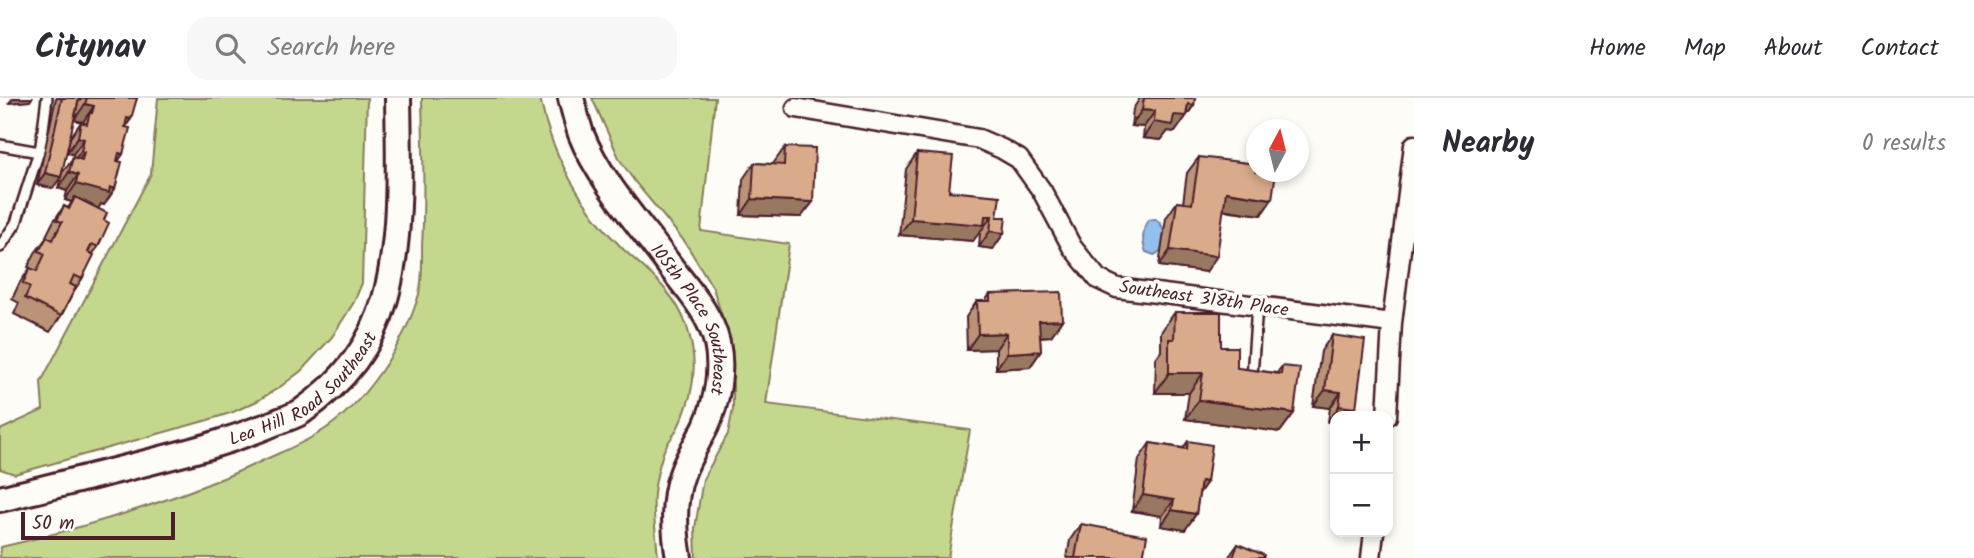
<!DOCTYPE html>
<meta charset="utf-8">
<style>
body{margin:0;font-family:Kalam,sans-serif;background:#f7f7f7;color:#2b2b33}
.controls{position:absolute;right:21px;bottom:21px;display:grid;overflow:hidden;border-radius:14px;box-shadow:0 4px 10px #0003}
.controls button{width:63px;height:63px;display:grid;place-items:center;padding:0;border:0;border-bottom:2px solid #e1e1e2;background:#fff;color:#2b2b33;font:35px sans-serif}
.compass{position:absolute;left:1246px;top:21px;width:63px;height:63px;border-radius:50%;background:#fff;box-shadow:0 4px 10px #0003;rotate:7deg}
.scale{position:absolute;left:21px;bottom:18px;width:154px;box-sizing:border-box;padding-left:7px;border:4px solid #4a1f2b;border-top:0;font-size:19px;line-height:24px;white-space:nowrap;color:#4a1f2b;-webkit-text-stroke:5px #fdfcf7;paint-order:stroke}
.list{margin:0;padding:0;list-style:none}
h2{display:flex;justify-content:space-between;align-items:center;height:91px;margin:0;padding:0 28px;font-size:30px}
h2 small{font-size:23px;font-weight:400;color:#7c7c81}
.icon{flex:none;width:38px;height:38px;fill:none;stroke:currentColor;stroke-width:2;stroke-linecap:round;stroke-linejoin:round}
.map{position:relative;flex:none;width:1414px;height:460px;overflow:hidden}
header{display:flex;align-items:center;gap:42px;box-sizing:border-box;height:98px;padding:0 35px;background:#fff;border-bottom:2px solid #e1e1e2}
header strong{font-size:33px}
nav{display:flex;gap:38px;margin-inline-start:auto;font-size:24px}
.search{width:490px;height:63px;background:#f7f7f7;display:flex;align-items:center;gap:18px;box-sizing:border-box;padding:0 24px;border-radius:21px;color:#7c7c81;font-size:26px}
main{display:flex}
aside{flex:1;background:#fff}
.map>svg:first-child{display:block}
.green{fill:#c4d88d;stroke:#877c5c;stroke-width:2}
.water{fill:#92c0ec;stroke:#75809f;stroke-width:2}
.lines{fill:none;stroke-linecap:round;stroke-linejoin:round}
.lane-casing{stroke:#4a1f2b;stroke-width:14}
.street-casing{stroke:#4a1f2b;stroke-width:23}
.secondary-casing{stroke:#4a1f2b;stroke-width:30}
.lane{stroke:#fdfcf7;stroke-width:9}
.street{stroke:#fdfcf7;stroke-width:18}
.secondary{stroke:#fdfcf7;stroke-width:24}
.wall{fill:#bb9377;stroke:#4a1f2b;stroke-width:2}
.shaded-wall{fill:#987861;stroke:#4a1f2b;stroke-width:2}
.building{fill:#d9ab8a;stroke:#4a1f2b;stroke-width:2}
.labels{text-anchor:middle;stroke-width:7;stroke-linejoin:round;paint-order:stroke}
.street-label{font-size:18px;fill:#4a1f2b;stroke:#fdfcf7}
</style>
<header>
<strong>Citynav</strong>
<div class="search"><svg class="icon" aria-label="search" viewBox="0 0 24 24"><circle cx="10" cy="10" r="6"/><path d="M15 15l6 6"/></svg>Search here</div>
<nav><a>Home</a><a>Map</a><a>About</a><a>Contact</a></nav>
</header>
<main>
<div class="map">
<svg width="1414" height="460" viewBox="0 0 1414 460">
<rect width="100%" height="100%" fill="#fdfcf7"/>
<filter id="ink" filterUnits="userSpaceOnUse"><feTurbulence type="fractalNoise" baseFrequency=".0143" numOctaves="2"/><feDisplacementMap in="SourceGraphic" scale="14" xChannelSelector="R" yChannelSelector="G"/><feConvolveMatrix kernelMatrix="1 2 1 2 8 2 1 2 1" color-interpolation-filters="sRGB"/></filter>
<g filter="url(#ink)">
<path class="green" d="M158 0H367L362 185 354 204 332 239 301 273 280 289 257 303 233 314 208 322 15 376 0 371V332L43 312 41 284 151 76Z
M422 0H540C551 57 582 111 624 152 649 175 676 195 687 229 698 262 695 296 679 327 675 337 666 345 663 355 659 368 655 383 654 396 652 415 657 441 658 460H0L1 449C91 428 178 402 262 363 281 354 302 346 319 335 364 308 405 245 419 196 423 181 422 163 422 148 425 99 423 50 422 0Z
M592 0H715L701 133 789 146 766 306 970 332 948 460H696L695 430 703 381 728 336 733 311V287L721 215 713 190 685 144 635 84 620 62Z"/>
<path class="water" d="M1155 121C1168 128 1168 152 1154 157L1146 154C1142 145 1142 131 1148 122Z"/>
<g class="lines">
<g class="lane-casing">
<path id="lane" d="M0 47 39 54
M0 149 16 125 41 47 47 0
M1252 278 1257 208"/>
</g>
<g class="street-casing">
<path id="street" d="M796 10 979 41 1002 51 1019 61 1042 93 1072 149 1098 181 1117 190 1392 225
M1387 318 1392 225 1414 47
M1371 460 1374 434"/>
</g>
<g class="secondary-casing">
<g id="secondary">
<path id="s1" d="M571 0C574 12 577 24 581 36 599 82 641 128 670 168 688 192 710 215 717 245 723 272 717 304 706 328 698 344 688 359 682 376 672 403 674 432 679 460"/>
<path id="s2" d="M0 401C69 384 138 368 206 349 230 342 253 334 277 324 285 321 294 318 301 314 341 286 372 248 385 201 402 141 399 62 398 0"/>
</g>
</g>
<use href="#lane" class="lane"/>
<use href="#street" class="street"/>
<use href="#secondary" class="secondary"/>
</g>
<path class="wall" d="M56 0H79L53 90 37 87Z
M82 0H137L126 29 123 56 118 63 104 107 101 106 98 110 104 122 98 149 92 157 82 181 76 190 61 218 50 234 14 216 19 205 12 201 19 186 30 170 28 169 35 155 47 139 51 141 46 138 53 124 64 108 68 110 72 104 65 102 67 93 58 90 62 75 72 62 73 56 67 55 70 40 81 24H83L74 22 78 5Z
M1140 0H1195L1194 7 1175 34 1168 33 1161 42 1143 40 1144 29 1131 28 1133 11Z
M785 49 813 104 801 119 741 117 743 81 754 65 773 66Z
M917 55 949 93 997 119 1004 135 993 151 979 149 980 134H979L973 143 899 137 906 71Z
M1199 59 1272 101 1261 117 1223 112 1206 174 1159 168 1166 120 1177 104 1183 105 1187 75Z
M990 196 1062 222 1051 238 1040 239 1041 253 1030 269 996 271V251L967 252 966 219 977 203H985Z
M1175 214 1221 249 1237 270 1277 275 1282 268 1294 315 1280 334 1185 321 1189 295H1155L1156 260 1161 253V234Z
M1332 237 1356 310 1350 318H1335V325L1328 324 1330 310 1313 308 1321 253Z
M1188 343 1207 384 1199 395 1196 416 1185 432 1161 428 1162 418 1132 413 1139 361 1150 345 1183 350Z
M1081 426 1143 460H1067L1070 442Z
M1238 446 1263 460H1228Z"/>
<path class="shaded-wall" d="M13 0H32L30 3 9 5Z
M85 6 94 8 83 24 74 22Z
M1188 6 1194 7 1175 34 1168 33 1161 42 1143 40 1154 24 1174 17Z
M1142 12 1155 13 1144 29 1131 28Z
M127 20 131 21 120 37Z
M78 39 84 41 73 56 67 55Z
M81 53 84 54 72 70 71 67Z
M119 55 123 56 112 72Z
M69 74 78 77 67 93 58 90Z
M45 75 61 79 53 90 37 87Z
M76 86 110 89 115 91 104 107 101 106 98 111 75 99 72 104 65 102Z
M1226 94 1272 101 1261 117 1214 110Z
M752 101 813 104 801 119 741 117Z
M985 118H992L973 143 899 137 911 121Z
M990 133 1004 135 993 151 979 149Z
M1170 152 1217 158 1206 174 1159 168Z
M1062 222 1051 238 1028 239 1039 223Z
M1007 235 996 251 967 252 978 236Z
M1041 253 1030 269 996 271 1007 255Z
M1169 275H1203L1189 295H1155Z
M1325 292 1341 294 1330 310 1313 308Z
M1199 302 1294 315 1280 334 1185 321Z
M1339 308 1356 310 1350 318H1335V325L1328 324Z
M1201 383 1207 384 1196 400Z
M1143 397 1174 402 1162 418 1132 413Z
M1172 412 1196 416 1185 432 1161 428Z"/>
<path class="building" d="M62 0H79L61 79 45 75Z
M87 0H137L131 21 127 20 125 29 130 30 123 56 119 55 117 63 122 64 115 91 110 89 109 95 76 86 78 77 69 74 73 59 82 62 84 54 81 53 84 41 78 39 81 24 87 26 90 14 92 15 94 8 85 6Z
M1144 0H1195L1194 7 1188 6 1186 18 1174 17 1172 27 1154 24 1155 13 1142 12Z
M785 49 815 50 813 104 752 101 754 65 784 67Z
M917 55 953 58 949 93 1000 98 997 119H1006L1004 135 990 133 992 118H985L984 127 911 121Z
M1199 59 1256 66V74H1276L1272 101 1226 94 1217 158 1170 152 1177 104 1192 106Z
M75 99 107 115 104 122 109 125 98 149 92 146 88 154 94 157 82 181 74 177 70 186 76 189 61 218 25 200 30 189 23 185 30 170 37 173 45 156 39 153 47 139 53 142 62 124 57 122 64 108 69 111Z
M1061 194 1062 222 1039 223 1041 253 1007 255V235L978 236 977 203H990V196Z
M1175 214H1221V249H1237V270L1281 276 1282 268 1300 270 1294 315 1199 302 1203 275H1169V241H1174Z
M1332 237 1365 242 1356 310 1339 308 1341 294 1325 292Z
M1188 343 1212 347 1207 384 1201 383 1196 416 1172 412 1174 402 1143 397 1150 345 1187 351Z
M1081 426 1147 438 1143 460H1075Z
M1238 446 1264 457 1263 460H1233Z"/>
</g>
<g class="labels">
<g class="street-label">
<text transform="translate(1204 200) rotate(8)" y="6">Southeast 318th Place</text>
<text dy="6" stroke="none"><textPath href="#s1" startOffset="256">105th Place Southeast</textPath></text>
<text dy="6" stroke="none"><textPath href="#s2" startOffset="329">Lea Hill Road Southeast</textPath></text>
</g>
</g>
</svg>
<div class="controls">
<button>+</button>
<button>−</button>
</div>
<svg class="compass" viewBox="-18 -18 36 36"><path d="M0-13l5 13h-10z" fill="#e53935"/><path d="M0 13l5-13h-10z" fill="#7c7c81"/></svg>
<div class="scale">50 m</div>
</div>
<aside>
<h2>Nearby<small>0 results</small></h2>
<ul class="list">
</ul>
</aside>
</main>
